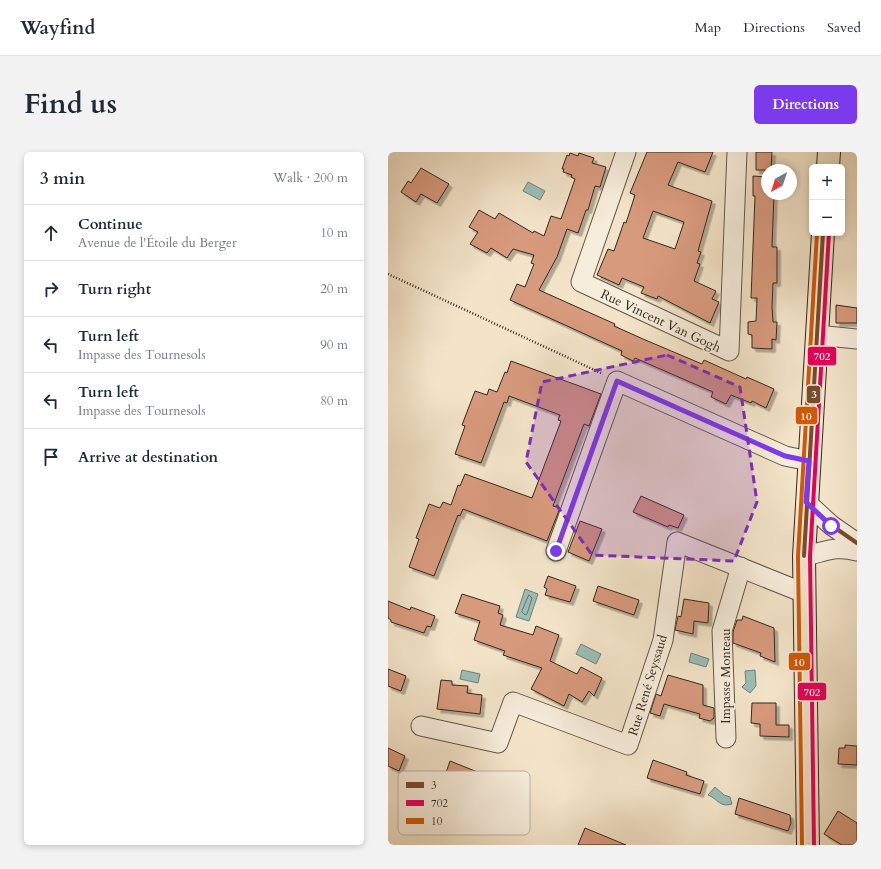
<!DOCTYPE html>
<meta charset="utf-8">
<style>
body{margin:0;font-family:Cardo,serif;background:#f2f2f3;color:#1f2937}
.controls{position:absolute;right:12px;top:12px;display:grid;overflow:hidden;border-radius:6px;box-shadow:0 2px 6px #0003}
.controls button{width:36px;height:36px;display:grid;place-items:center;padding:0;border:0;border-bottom:1px solid #e0e1e3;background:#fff;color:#1f2937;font:20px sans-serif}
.compass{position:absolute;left:373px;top:12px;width:36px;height:36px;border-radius:50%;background:#fff;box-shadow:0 2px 6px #0003;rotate:219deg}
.stop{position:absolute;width:12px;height:12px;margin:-9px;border:3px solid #7c3aed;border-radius:50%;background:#fff}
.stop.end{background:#7c3aed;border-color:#fff;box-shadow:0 1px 4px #0008}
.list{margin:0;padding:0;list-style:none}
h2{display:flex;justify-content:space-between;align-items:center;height:52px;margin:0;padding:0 16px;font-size:17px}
h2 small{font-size:13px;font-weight:400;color:#747a83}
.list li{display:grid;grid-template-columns:26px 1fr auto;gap:12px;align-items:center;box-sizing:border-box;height:56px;padding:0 16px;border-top:1px solid #e0e1e3}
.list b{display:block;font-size:15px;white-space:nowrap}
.list p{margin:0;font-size:13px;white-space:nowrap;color:#747a83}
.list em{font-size:13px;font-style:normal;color:#747a83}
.icon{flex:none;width:22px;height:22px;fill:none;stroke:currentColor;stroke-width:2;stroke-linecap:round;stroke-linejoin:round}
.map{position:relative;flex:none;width:469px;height:693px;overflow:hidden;border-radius:6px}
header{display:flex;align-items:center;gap:24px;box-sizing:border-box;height:56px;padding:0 20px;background:#fff;border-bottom:1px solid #e0e1e3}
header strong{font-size:19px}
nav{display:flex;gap:22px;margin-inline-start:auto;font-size:14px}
.intro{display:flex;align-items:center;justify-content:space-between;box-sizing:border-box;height:96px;padding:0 24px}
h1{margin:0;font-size:28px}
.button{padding:10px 18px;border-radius:6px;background:#7c3aed;color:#fff;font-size:14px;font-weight:700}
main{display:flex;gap:24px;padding:0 24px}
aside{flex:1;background:#fff;border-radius:6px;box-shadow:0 2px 6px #0003}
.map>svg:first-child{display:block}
.water{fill:#9bbeb7;stroke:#71827a}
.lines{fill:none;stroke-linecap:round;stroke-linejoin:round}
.shore{stroke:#66736a;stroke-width:1}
.building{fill:#d89a7d;stroke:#31281e;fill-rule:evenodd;filter:url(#shadow)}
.minor-casing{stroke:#625749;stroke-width:21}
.major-casing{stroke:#31281e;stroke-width:24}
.path{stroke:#31281e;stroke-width:2.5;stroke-dasharray:1 2;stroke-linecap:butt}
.minor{stroke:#f7eddc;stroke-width:19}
.major{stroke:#f3e4c9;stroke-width:22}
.bus-1-casing{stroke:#f7eddc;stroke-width:7}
.bus-2-casing{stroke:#f7eddc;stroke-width:7}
.bus-3-casing{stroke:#f7eddc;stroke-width:7}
.bus-1{stroke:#7a4b2a;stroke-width:4}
.bus-2{stroke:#e5005b;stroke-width:4}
.bus-3{stroke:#d05806;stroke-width:4}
.route{stroke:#7c3aed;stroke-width:5}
.marked{fill:#7b2cbf;fill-opacity:0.2;stroke:#7b2cbf;stroke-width:3;stroke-dasharray:8 5;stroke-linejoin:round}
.labels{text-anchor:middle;stroke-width:3.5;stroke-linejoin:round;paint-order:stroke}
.street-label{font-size:13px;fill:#31281e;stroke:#f7eddc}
.key{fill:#f7eddc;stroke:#bcb2a3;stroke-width:1}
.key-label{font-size:11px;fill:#31281e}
.line-badge{stroke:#f7eddc;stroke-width:1.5}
.badge-label{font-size:11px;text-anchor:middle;font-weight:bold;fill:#fff}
</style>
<header>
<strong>Wayfind</strong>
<nav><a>Map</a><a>Directions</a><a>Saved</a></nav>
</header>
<div class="intro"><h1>Find us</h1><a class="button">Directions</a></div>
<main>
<aside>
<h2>3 min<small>Walk · 200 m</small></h2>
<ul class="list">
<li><svg class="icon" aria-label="ahead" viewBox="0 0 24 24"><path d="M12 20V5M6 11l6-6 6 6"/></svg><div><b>Continue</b><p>Avenue de l'Étoile du Berger</p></div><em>10 m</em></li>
<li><svg class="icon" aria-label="right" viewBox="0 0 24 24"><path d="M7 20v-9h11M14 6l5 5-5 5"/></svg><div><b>Turn right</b></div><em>20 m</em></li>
<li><svg class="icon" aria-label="left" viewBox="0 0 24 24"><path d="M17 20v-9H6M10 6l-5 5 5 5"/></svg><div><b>Turn left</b><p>Impasse des Tournesols</p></div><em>90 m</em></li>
<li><svg class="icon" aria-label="left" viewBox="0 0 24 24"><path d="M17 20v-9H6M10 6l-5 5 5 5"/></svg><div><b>Turn left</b><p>Impasse des Tournesols</p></div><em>80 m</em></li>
<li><svg class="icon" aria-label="arrive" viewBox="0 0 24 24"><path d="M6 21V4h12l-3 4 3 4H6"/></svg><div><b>Arrive at destination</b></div></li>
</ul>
</aside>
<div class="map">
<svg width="469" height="693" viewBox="0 0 469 693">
<defs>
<filter id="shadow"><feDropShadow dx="3.5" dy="3.5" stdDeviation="0" flood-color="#0004"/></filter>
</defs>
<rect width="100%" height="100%" fill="#f3e4c9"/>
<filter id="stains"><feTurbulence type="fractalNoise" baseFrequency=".005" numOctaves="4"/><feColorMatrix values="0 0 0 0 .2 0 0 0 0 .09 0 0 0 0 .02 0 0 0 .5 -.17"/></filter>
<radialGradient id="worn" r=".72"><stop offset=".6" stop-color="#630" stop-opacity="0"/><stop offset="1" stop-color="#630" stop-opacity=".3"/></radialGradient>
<path class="water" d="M140 30 157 39 152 48 135 39Z
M137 437 150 442 141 469 128 465Z
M193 492 213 502 208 512 188 502Z
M303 501 321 507 318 515 301 510Z
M74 518 92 522 90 531 72 527Z
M367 518 368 534 362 541 354 535 358 531 357 519Z
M327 635 336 643 342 645 344 652C332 656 330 647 320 643Z"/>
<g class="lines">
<path class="shore" d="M141 443 144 446 139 462 137 463 134 460Z"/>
</g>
<path class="building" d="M259 0H325L317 20 290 10 280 33 324 49 310 99 313 100 309 111 312 112 306 129 328 139 324 147 331 150 322 171 270 144 269 147 253 141 256 135 234 126 231 133 209 123 220 97 226 99 236 70 238 71 247 43 242 41ZM265 59 296 70 287 97 255 86Z
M368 0H384L383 18H368Z
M182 1 190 4 191 1 206 6 204 11 218 15 212 35 207 34 200 58H198L190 81 179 77 169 105 151 138 227 172 226 174 255 187 314 212 316 208 358 227 359 225 386 237 378 256 364 249 363 251 343 243 338 252 323 245 325 240 247 206 245 209 233 203 234 199 122 148 129 132 137 135 146 112 143 111 146 103 125 97 119 106 103 96 99 101 82 92 90 80 81 75 91 58 107 67 111 61 145 81 146 79 156 84 163 64 173 67 187 27 183 25 184 23 175 20 176 17H174L179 3 181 4Z
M33 16 61 32 49 51 33 42 28 50 13 40 20 29 23 31Z
M365 24 379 25V42H386L384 95H389V131H385L384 155 385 170H389L388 188 384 187V197L364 196V183L360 182V170L368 169 369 146H363L367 44H365Z
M448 153 469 156V171H448Z
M123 209 213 242 201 274 196 272 165 354 172 356 159 389 75 357 72 364 70 363 46 424 21 415 31 387 28 386 41 352 52 356 55 350 63 353 70 333 72 334 77 322 144 346 173 269 170 268 172 263 121 244 119 251 116 250 93 311 67 302 77 274 74 273 87 239 99 243 101 237 109 240 117 220 119 221Z
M253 344 296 363 290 376 281 373 280 375 245 360Z
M192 369 214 377 201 409 180 400Z
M160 424 188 434 182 450 157 443 159 437 156 435Z
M210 434 251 448 246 463 205 449Z
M74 442 112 454 110 461 115 463 112 473 145 483 148 474 171 483 162 509 189 522 193 515 214 526 206 544 201 539 194 550 181 542 176 554 143 537 154 516 115 503 117 499 86 488 92 469 67 461Z
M296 447 321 451 320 471 306 469 305 482 287 478 290 464 293 465Z
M0 449 22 458 23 455 47 464 43 475 39 474 36 481 3 470V468L0 466Z
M355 464 386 476 387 510 372 504 373 501 345 491V480L349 468H354Z
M0 517 18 524 13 539 0 534Z
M280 523 315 533V553L326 556V566L322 569 311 566 312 562 276 552 272 564 262 561 268 542 273 544Z
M53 528 64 529V533L80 534 79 541 94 543 92 562 49 557Z
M364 551H388V573H401V585L372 584V572L363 571Z
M457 593 469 594V613L450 612 451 596H457Z
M0 596 17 604 11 619 0 614Z
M265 608 299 620 298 623 316 629 312 642 259 626Z
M62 609 92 621 87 632 103 639 98 656 52 638Z
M351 646 402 663 403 671 400 679 347 662Z
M450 659 469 671V693H454L436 682Z
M197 676 238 693H190Z"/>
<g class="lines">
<g class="minor-casing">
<path id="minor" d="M238 0 193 130 341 199 349 0
M429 183 469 187
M418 350 443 373 469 391
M168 399 229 229 397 304 421 309
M416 404C437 400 447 393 469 399
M33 574 110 591 125 550 240 593 275 488 289 390 416 441
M338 586 334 479 353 415"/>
</g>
<g class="major-casing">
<path id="major" d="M440 15 441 0
M420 693 416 404 435 81"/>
</g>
<path class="path" d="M454 49 455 26
M0 122 215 222"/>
<use href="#minor" class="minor"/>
<use href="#major" class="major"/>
<g class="bus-1-casing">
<path id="bus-1" d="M418 350 443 373 469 391
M416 404 435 81"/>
</g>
<g class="bus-2-casing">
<path id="bus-2" d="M426 693 422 404 441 81"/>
</g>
<g class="bus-3-casing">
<path id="bus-3" d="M414 693 410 404 429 81"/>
</g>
<use href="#bus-1" class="bus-1"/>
<use href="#bus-2" class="bus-2"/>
<use href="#bus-3" class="bus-3"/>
</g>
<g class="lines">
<path class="route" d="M168 399 229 229 397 304 421 309 418 350 443 374"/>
</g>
<path class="marked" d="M279 203 352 235 369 350 346 409 204 403 138 310 154 230Z"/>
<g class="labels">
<g class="street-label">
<text transform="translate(273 168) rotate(25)" y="5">Rue Vincent Van Gogh</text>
<text transform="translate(337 524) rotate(-90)" y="5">Impasse Monteau</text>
<text transform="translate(259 533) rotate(-73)" y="5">Rue René Seyssaud</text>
</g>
</g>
<rect x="10" y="619" width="132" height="64" rx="6" class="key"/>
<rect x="18" y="630" width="18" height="6" fill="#7a4b2a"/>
<rect x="18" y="648" width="18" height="6" fill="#e5005b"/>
<rect x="18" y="666" width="18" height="6" fill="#d05806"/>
<g class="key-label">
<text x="43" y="637">3</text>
<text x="43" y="655">702</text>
<text x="43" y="673">10</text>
</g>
<g class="line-badge">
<rect x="419" y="194" width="30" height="20" rx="4" fill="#e5005b"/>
<rect x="418" y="233" width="15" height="19" rx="4" fill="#7a4b2a"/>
<rect x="407" y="254" width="23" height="19" rx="4" fill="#d05806"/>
<rect x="400" y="500" width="23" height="19" rx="4" fill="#d05806"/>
<rect x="409" y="530" width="30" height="19" rx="4" fill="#e5005b"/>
</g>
<g class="badge-label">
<text x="434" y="208">702</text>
<text x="426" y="246">3</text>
<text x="418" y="268">10</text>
<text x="411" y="514">10</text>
<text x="424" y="544">702</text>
</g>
<rect width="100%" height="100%" filter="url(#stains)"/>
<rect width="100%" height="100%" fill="url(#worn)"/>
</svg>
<div class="controls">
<button>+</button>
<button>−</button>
</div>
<svg class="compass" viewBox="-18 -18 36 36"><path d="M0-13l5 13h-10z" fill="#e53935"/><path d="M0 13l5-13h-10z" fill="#747a83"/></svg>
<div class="stop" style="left:443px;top:374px"></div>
<div class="stop end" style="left:168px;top:399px"></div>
</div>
</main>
